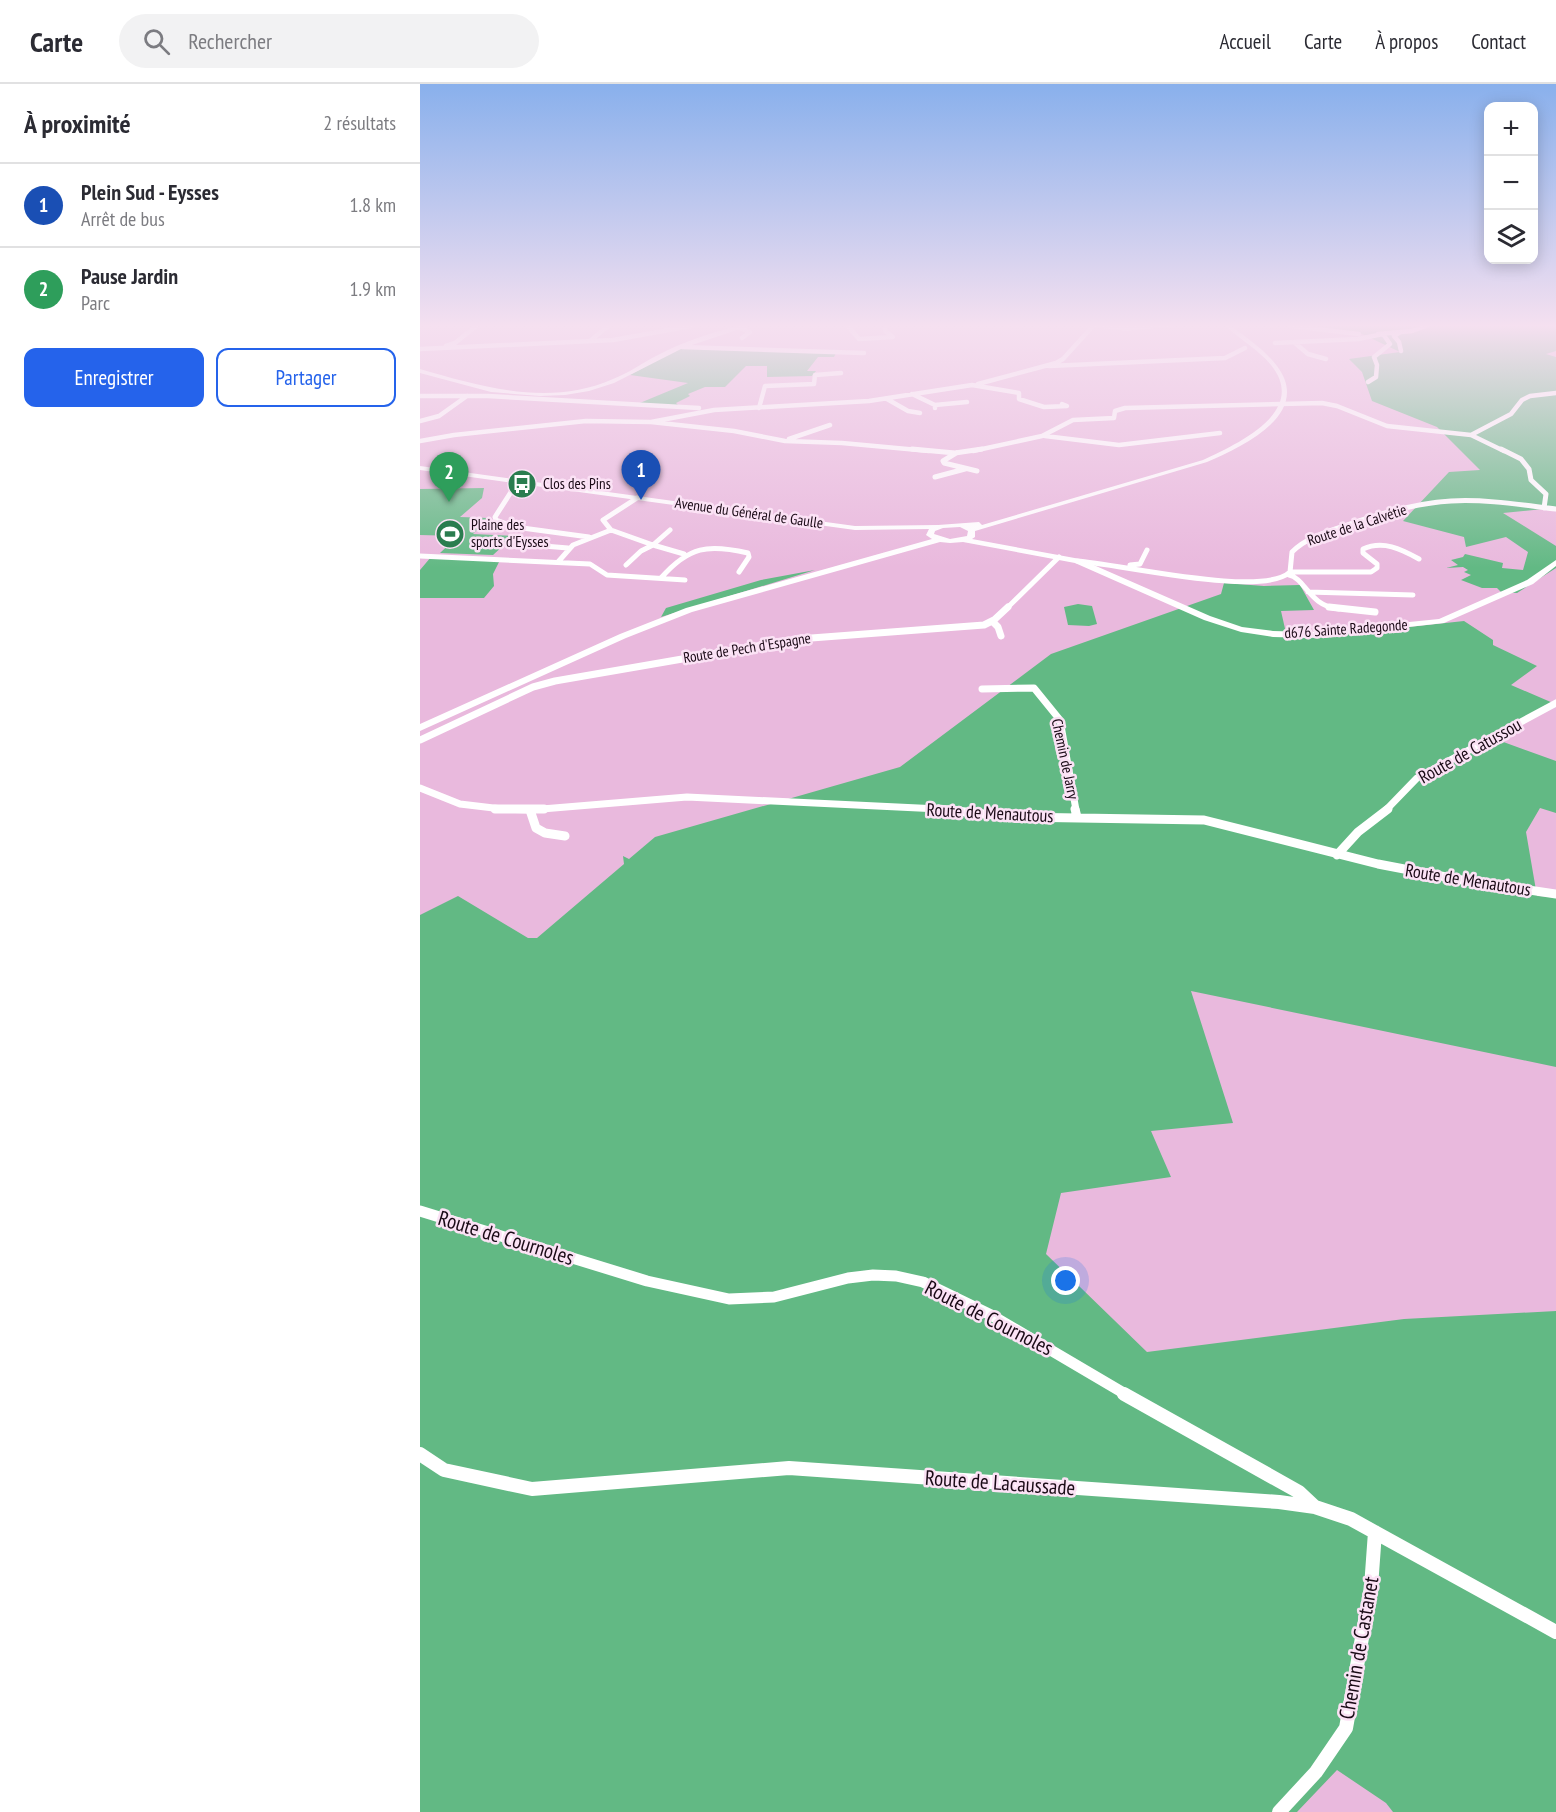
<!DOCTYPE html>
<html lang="fr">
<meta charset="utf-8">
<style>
body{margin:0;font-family:"PT Sans Narrow",sans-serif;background:#f2f2f3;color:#2b2b33}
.controls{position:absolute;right:18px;top:18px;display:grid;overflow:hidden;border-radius:12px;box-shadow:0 3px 15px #0003}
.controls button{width:54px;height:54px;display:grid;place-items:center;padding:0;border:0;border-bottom:2px solid #e1e1e2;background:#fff;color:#2b2b33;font:30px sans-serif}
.you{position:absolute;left:646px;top:1197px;width:21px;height:21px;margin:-15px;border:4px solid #fff;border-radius:50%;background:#1a73e8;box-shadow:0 0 0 9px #1a73e833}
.badge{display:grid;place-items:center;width:39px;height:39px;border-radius:50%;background:#2563eb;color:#fff;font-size:20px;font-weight:700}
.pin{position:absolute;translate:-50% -50px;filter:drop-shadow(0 2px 3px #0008)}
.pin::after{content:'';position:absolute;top:32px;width:21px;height:18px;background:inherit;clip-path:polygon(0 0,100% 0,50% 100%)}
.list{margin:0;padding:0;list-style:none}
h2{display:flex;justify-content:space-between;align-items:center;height:78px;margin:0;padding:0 24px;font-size:26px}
h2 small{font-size:20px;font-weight:400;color:#7c7c81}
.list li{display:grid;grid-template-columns:39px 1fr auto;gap:18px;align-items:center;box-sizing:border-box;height:84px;padding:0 24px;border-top:2px solid #e1e1e2}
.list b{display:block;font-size:22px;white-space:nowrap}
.list p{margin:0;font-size:20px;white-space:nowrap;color:#7c7c81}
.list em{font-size:20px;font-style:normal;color:#7c7c81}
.actions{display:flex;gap:12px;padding:18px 24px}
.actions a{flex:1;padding:14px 0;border:2px solid #2563eb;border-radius:12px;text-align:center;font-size:21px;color:#2563eb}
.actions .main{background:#2563eb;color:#fff}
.icon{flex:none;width:33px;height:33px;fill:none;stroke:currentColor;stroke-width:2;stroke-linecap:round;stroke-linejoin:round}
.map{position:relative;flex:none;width:1136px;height:1728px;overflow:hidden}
header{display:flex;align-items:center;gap:36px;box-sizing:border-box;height:84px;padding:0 30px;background:#fff;border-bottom:2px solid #e1e1e2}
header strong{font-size:28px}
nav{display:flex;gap:33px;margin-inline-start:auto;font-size:21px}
.search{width:420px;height:54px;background:#f2f2f3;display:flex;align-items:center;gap:15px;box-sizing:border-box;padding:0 21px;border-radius:33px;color:#7c7c81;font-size:22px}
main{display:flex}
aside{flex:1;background:#fff}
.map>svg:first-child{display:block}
.green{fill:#62b984}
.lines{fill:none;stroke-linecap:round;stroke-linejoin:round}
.minor-far5{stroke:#fff;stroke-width:4.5}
.minor-far4{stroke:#fff;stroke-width:5}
.minor-far3{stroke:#fff;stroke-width:7}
.minor-far2{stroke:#fff;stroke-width:9}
.minor-far1{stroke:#fff;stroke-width:11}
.minor{stroke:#fff;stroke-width:14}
.major{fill:#fff;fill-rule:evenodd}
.labels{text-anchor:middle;stroke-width:5;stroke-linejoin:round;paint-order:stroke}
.far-poi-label{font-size:15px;fill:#1a0a16;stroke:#fbe2f5;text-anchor:start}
.far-street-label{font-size:15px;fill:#1a0a16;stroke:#fbe2f5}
.street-label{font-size:18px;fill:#1a0a16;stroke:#fbe2f5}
.near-street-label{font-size:21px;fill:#1a0a16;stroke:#fbe2f5}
</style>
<header>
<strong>Carte</strong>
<div class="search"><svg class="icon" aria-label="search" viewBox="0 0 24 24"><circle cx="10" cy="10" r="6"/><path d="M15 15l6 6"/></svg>Rechercher</div>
<nav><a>Accueil</a><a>Carte</a><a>À propos</a><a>Contact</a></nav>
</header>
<main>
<aside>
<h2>À proximité<small>2 résultats</small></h2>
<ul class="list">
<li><span class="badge" style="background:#1a4fb4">1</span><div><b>Plein Sud - Eysses</b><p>Arrêt de bus</p></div><em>1.8 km</em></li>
<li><span class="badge" style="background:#2e9e5b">2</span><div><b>Pause Jardin</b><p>Parc</p></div><em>1.9 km</em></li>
</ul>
<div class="actions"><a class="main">Enregistrer</a><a>Partager</a></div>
</aside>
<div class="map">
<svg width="1136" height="1728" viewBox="0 0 1136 1728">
<rect width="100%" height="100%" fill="#e9b9dd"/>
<path class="green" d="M878 242H1136V267L1126 270 1136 273V427L1123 425 1083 429 1136 462V484L1097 509 1081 508 1077 504H1062L1041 496 1051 491 1044 488 1048 486 1043 483 1026 484 1038 481 1031 476 1043 473 1045 470 1083 479 1082 484 1103 486 1108 468 1086 453 1046 463 1044 453 983 437 1029 388 1060 386 1017 343 952 317 942 288 929 275 980 268 942 250Z
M262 263 416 269 414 273H398L387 287H396L392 292 347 293V282H326L305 303H285L268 310 270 312 256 319 259 322 215 321 268 299 210 291Z
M64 404 62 414 40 433 68 434 53 450 94 452 73 471 20 469 38 452 0 451V405Z
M11 473 80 476 73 490 74 502 64 514H0V486Z
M395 486 241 533 246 524 341 496Z
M804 499 844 502 880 501 894 526 861 527 866 549 899 548 962 540 970 545 1044 537 1073 556V561L1117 582 1091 601 1133 619 1067 652 1136 677V729L1120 724 1106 748 1117 812 1136 813V983L771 907 813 1039 731 1047 751 1093 641 1109 626 1170 727 1268 984 1235 1136 1227V1728H973L966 1719 917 1686 877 1728H0V831L38 812 108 854H117L204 780 203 772 209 775 235 753 480 683 631 570 801 510Z
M658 520 672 522 677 540 669 542 648 541 644 523Z"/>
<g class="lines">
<path class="minor-far5" d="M428 242 439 255 473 253 465 247V243
M871 242 939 250
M319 244 330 248 322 254
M979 249 974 252 979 258 981 267
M958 250 992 247 1006 242
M170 257 188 242
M855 259 938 255 963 250 970 260 954 273 957 281 956 293 948 298
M875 259 888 270 906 275
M26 262 35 259 56 242
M262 263 444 269
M0 265 193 256 271 242
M629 282 805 274 825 264
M558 300 636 279 643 275 672 243
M492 310 515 321V324
M0 312H68L279 324
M467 315 488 327 500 329
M515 321 547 318
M339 324 345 302 394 300 395 291 421 289
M0 337 19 332 47 312
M231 338 314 347 365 357 422 359 509 367
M1051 351 1091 330 1102 316 1110 312 1136 309
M625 352 699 361 800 349
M369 355 410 341
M0 357 34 351 166 337 231 338 294 326 449 317 552 301 599 309V315L624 323 647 322 642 320
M553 367 622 352 653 336 694 334 695 327 705 324 902 319 917 322 967 342 1051 351 1084 367"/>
<path class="minor-far4" d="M492 365 535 369 562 365
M1081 365 1101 375 1109 385 1111 396 1126 410 1124 424
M536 369 523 377 524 379 557 387
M515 393 545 385
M98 397 75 433 76 436 95 443 169 453
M233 461 264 470
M233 461 250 446
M124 462 148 464
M0 472 170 480 187 491 265 496
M657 477C700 480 842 514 870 488L872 468C886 454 906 448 924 442 958 430 995 419 1031 417 1066 415 1102 421 1136 425
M138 478 153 461 191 446
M206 481 221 467 233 461 191 446 183 436 217 414
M710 481 720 480 727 466
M871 488H951L957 484V480L943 469V465C963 456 981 465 999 475
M869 491C885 494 889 522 919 525
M241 494C269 462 288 460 328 469L329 473 319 488
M888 508 993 511
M586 525 639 473"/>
<path class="minor-far3" d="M909 523 955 528
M573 538 578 543 581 552
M562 605 614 604 640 636 656 726
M0 656 113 603 135 597 378 555 564 541 574 536 588 523
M0 704 40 720 82 725 110 726 267 713 540 726
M966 726 997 694 1136 619"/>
<path class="minor-far2" d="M75 725H124
M518 725 592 733 784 736 958 780 1047 797 1136 810
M655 725 657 733
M110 726 116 744 125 749 145 752
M917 771 938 748 968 725"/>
<path class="minor-far1" d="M0 1127 227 1197 309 1215 354 1213 428 1194 453 1191 476 1192 503 1198 571 1231 707 1311"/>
<path class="minor" d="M704 1310 879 1408 895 1423
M0 1370 24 1386 112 1405 369 1384 859 1418 895 1423 931 1435 1136 1548
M859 1728 896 1688 926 1644 951 1503 955 1448"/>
<path class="major" d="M320 242H329L263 264 194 299 169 307 145 311 120 312 71 308 0 289V285C62 303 130 323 193 295 209 289 222 279 238 271 263 258 291 248 320 242Z
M663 242H757L707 247Z
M806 242H811C827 254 845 266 857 282 893 330 823 362 787 378L555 447V453L552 455 660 475 790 532 822 543 853 547 890 548 1019 535 1107 496 1136 476V482L1113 500 1024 539 890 554 853 553 821 548 784 536 655 479 543 458 530 459 520 458 272 528 206 554 0 647V640L200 550 266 524 512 455 506 451 509 445 435 446 0 386V382L435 442 518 441 559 438 562 441 783 376C817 360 889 328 851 281 838 265 820 256 806 242ZM540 443 548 447 547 452 530 455 514 450 515 447 523 444Z"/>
</g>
<linearGradient id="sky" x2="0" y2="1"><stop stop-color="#89b0ec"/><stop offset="0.5" stop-color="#f5e0f0"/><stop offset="1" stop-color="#f5e0f0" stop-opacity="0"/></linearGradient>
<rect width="1136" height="484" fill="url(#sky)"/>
<defs>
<g id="bus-disc" transform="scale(1.5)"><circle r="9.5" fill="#2a7d4f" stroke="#fbe2f5"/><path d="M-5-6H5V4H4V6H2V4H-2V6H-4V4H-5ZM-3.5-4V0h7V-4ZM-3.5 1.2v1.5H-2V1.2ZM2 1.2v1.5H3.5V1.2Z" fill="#fff"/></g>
<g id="stadium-disc" transform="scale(1.5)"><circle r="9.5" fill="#2a7d4f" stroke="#fbe2f5"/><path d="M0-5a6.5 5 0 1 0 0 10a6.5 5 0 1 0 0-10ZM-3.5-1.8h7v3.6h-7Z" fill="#fff"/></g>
</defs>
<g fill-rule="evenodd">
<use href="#bus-disc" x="102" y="400"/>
<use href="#stadium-disc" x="30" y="450"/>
</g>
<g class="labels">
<g class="far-poi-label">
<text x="123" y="405">Clos des Pins</text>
<text x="51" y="446">Plaine des<tspan x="51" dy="17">sports d'Eysses</tspan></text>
</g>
<g class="far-street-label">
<text transform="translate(329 429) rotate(8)" y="5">Avenue du Général de Gaulle</text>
<text transform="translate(937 441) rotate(-18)" y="5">Route de la Calvétie</text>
<text transform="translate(926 545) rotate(-4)" y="5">d676 Sainte Radegonde</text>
<text transform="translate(327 564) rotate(-9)" y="5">Route de Pech d'Espagne</text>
<text transform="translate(645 675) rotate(78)" y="5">Chemin de Jarry</text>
</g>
<g class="street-label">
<text transform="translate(1050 667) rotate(-29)" y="6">Route de Catussou</text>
<text transform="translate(570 729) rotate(3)" y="6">Route de Menautous</text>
<text transform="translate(1048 796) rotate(9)" y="6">Route de Menautous</text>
</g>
<g class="near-street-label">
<text transform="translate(86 1154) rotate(17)" y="7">Route de Cournoles</text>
<text transform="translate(569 1234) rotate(27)" y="7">Route de Cournoles</text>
<text transform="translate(580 1399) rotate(4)" y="7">Route de Lacaussade</text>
<text transform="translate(939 1564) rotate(-80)" y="7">Chemin de Castanet</text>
</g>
</g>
</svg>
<div class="controls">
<button>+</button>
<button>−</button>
<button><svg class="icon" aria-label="layers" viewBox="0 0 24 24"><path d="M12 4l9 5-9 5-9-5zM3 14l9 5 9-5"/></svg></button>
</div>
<div class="you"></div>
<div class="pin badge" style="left:221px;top:416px;background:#1a4fb4">1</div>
<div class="pin badge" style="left:29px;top:418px;background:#2e9e5b">2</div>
</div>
</main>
